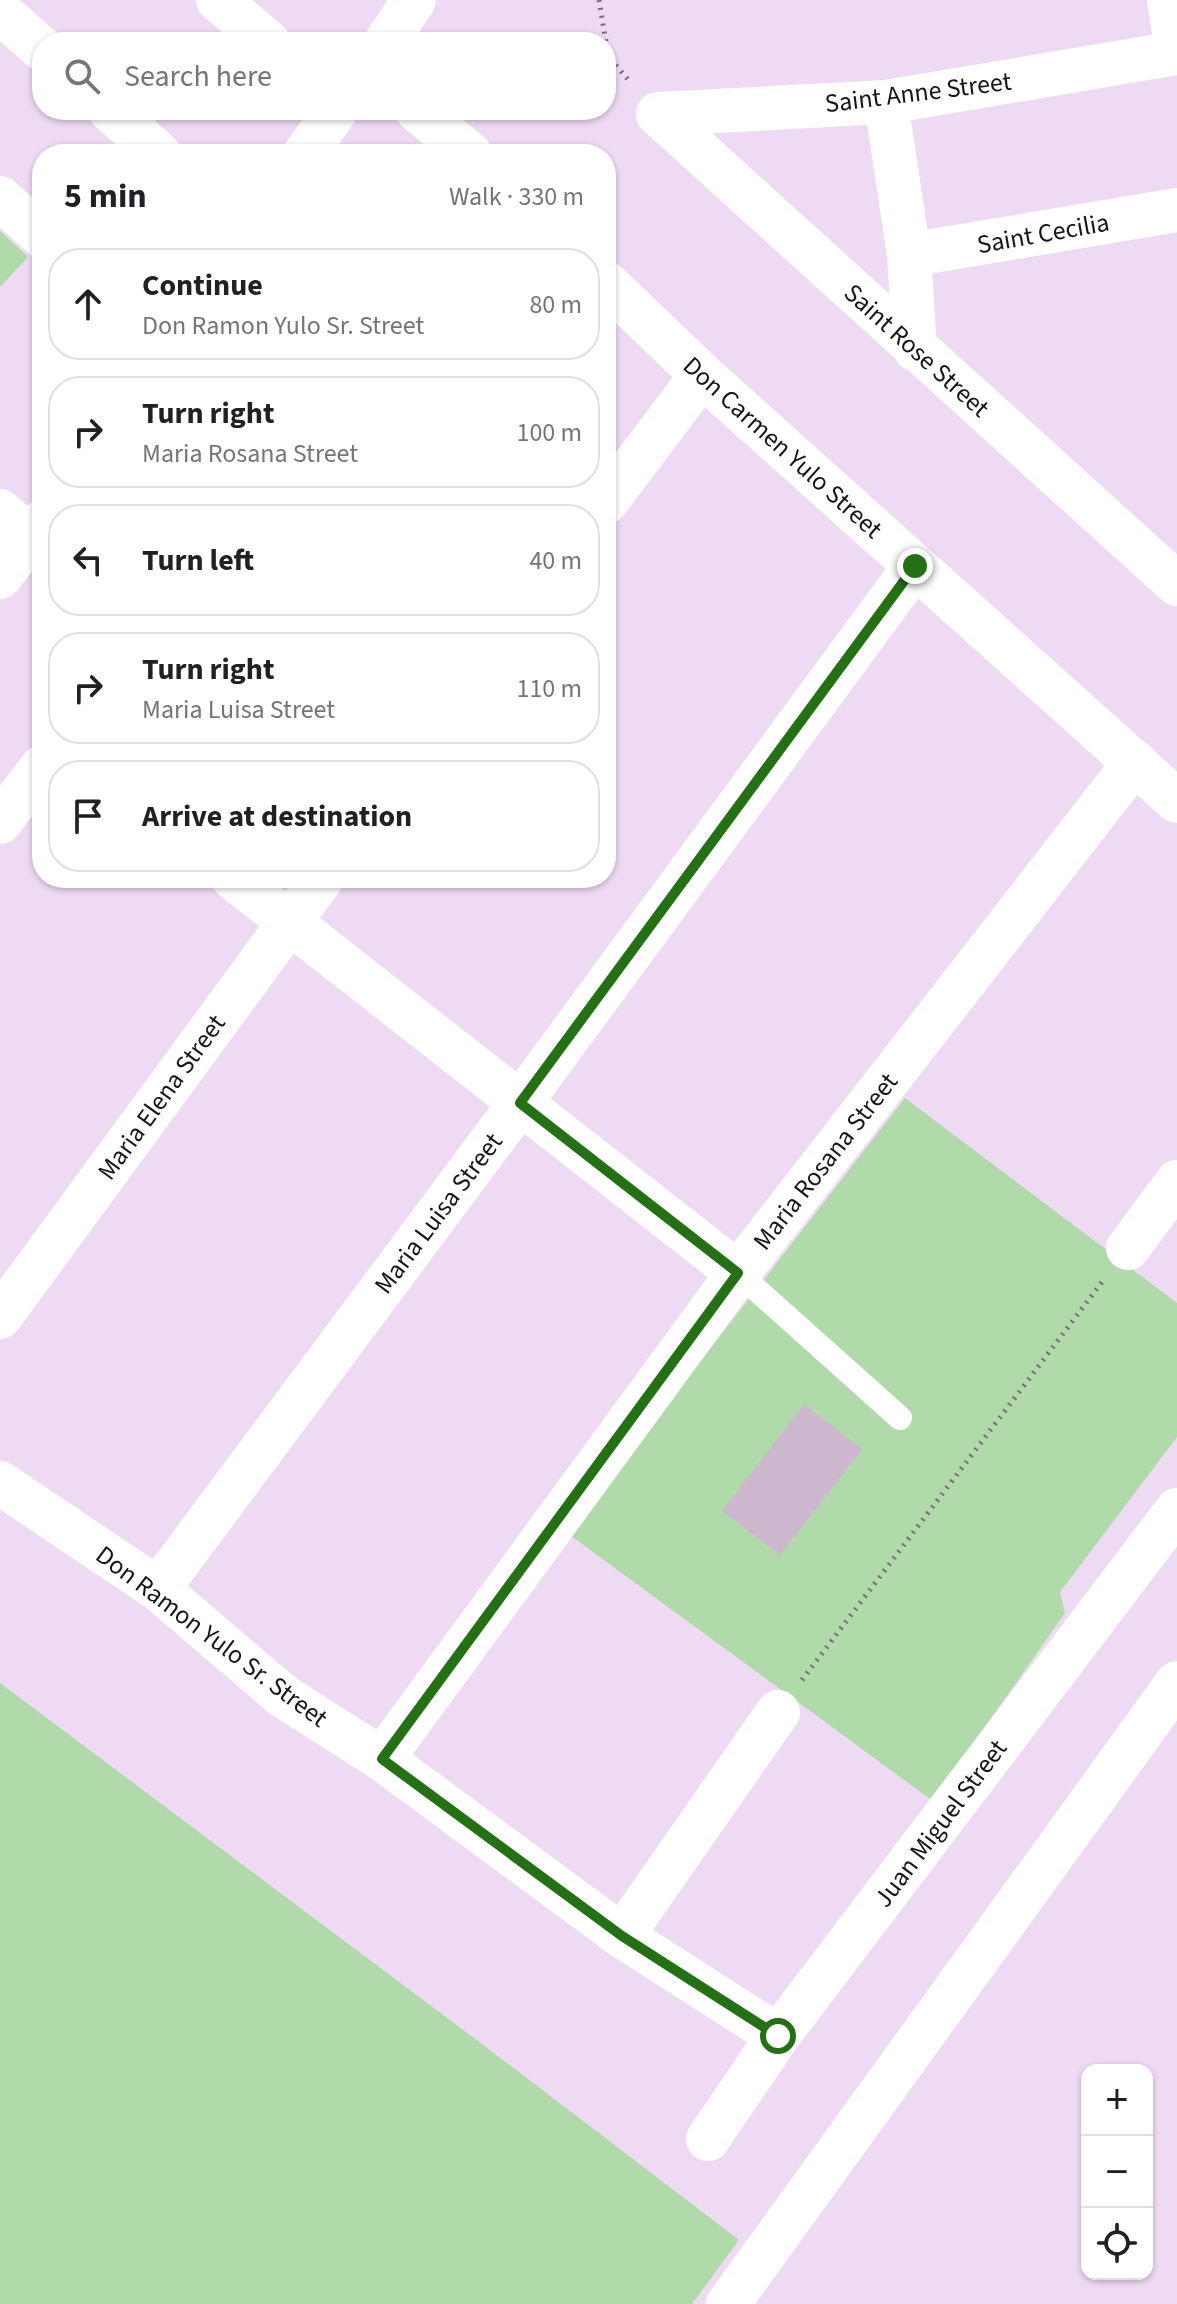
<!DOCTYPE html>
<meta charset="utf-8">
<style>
body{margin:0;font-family:"Source Sans 3",sans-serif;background:#f6f6f6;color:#202124}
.controls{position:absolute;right:24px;bottom:24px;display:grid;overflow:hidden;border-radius:16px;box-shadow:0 2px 6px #0004}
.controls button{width:72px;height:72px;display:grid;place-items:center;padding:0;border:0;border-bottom:2px solid #e0e0e0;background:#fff;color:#202124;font:40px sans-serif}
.stop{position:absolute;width:24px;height:24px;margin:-18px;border:6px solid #247015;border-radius:50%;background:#fff}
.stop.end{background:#247015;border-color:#fff;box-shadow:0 2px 8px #0008}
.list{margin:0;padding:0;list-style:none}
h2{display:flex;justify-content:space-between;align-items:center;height:104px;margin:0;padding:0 32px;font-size:34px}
h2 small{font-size:26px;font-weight:400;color:#757577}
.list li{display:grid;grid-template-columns:52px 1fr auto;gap:24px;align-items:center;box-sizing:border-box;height:112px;margin:0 16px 16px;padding:0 16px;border:2px solid #e0e0e0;border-radius:32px}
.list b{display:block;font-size:30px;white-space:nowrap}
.list p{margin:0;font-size:26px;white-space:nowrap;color:#757577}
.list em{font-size:26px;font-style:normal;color:#757577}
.icon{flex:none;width:44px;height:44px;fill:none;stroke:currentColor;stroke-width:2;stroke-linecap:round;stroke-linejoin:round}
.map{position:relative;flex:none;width:1177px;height:2304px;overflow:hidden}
.search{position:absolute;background:#fff;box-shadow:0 2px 6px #0004;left:32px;top:32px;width:584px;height:88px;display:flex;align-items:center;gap:20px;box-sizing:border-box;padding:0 28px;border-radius:32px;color:#757577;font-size:30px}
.panel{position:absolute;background:#fff;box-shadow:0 2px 6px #0004;left:32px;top:144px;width:584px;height:744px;border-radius:32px}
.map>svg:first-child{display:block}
.green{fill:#b0daa9}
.building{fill:#ccb7cf}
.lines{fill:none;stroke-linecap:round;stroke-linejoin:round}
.path{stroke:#7c6e7e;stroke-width:5;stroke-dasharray:2 6;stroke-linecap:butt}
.service{stroke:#fff;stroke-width:24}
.minor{stroke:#fff;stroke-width:44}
.tertiary{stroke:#fff;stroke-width:44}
.route{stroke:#247015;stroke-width:10}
.labels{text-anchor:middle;stroke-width:8;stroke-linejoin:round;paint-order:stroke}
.street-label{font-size:26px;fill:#1b131c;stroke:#fff}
</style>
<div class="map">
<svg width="1177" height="2304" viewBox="0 0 1177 2304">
<rect width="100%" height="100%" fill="#efdaf3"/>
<path class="green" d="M0 231 28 257 0 287Z
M905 1098 1177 1303V1437L1060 1592 1065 1613 933 1801 567 1533Z
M0 1683 478 2041 739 2240 692 2304H0Z"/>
<path class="building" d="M804 1404 862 1449 780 1555 722 1511Z"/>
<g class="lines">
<path class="path" d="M599 0 606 42
M606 44 609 57 631 83
M802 1680 1102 1282"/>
<path class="service" d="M738 1273 900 1418"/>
<path class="minor" d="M218 0 268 42
M1169 0 1177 51
M0 12 42 49
M386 42 414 0
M886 102 909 255 915 349
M110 110 159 154
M417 110 470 154
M658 114 1177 584
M658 114 886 102 1177 53
M305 154 336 110
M0 198 42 236
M909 255 1177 210
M606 283 702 375 1177 801
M606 502 702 375
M0 511 30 538
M0 577 42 522
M0 822 42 767
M233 878 738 1273
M1128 1248 1177 1182
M0 1317 322 878
M0 1483 158 1589 283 1696 382 1759 622 1936 778 2036
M158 1589 520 1103 915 566
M382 1759 738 1273 1135 762
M622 1936 778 1712
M708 2139 778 2036 1177 1510"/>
<path class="tertiary" d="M728 2304 1177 1683"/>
</g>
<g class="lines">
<path class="route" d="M778 2036 622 1936 382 1759 738 1273 520 1103 915 566"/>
</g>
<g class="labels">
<g class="street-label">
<text transform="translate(918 92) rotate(-7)" y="9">Saint Anne Street</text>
<text transform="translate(1043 233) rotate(-10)" y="9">Saint Cecilia</text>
<text transform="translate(917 350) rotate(42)" y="9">Saint Rose Street</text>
<text transform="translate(783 447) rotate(42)" y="9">Don Carmen Yulo Street</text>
<text transform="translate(161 1097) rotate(-54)" y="9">Maria Elena Street</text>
<text transform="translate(825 1161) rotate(-52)" y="9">Maria Rosana Street</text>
<text transform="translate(438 1213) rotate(-53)" y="9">Maria Luisa Street</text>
<text transform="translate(212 1636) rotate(37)" y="9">Don Ramon Yulo Sr. Street</text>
<text transform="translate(940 1823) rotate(-53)" y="9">Juan Miguel Street</text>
</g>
</g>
</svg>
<div class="controls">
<button>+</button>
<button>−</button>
<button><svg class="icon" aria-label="locate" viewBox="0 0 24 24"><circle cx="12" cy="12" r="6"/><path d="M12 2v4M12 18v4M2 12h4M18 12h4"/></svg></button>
</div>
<div class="stop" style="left:778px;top:2036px"></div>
<div class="stop end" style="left:915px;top:566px"></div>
<div class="search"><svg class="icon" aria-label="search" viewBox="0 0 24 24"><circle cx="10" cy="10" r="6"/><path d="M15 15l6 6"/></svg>Search here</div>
<section class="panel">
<h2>5 min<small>Walk · 330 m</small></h2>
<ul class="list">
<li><svg class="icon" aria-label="ahead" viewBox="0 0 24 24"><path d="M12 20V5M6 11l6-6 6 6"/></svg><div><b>Continue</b><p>Don Ramon Yulo Sr. Street</p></div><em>80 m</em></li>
<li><svg class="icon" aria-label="right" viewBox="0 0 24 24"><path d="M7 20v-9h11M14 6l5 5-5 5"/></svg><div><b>Turn right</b><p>Maria Rosana Street</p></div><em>100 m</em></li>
<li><svg class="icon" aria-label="left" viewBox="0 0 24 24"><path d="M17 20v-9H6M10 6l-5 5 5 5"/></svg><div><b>Turn left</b></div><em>40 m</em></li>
<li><svg class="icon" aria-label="right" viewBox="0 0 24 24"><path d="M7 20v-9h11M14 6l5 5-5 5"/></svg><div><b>Turn right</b><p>Maria Luisa Street</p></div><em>110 m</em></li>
<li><svg class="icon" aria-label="arrive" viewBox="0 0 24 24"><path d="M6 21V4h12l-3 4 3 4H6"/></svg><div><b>Arrive at destination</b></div></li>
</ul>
</section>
</div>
